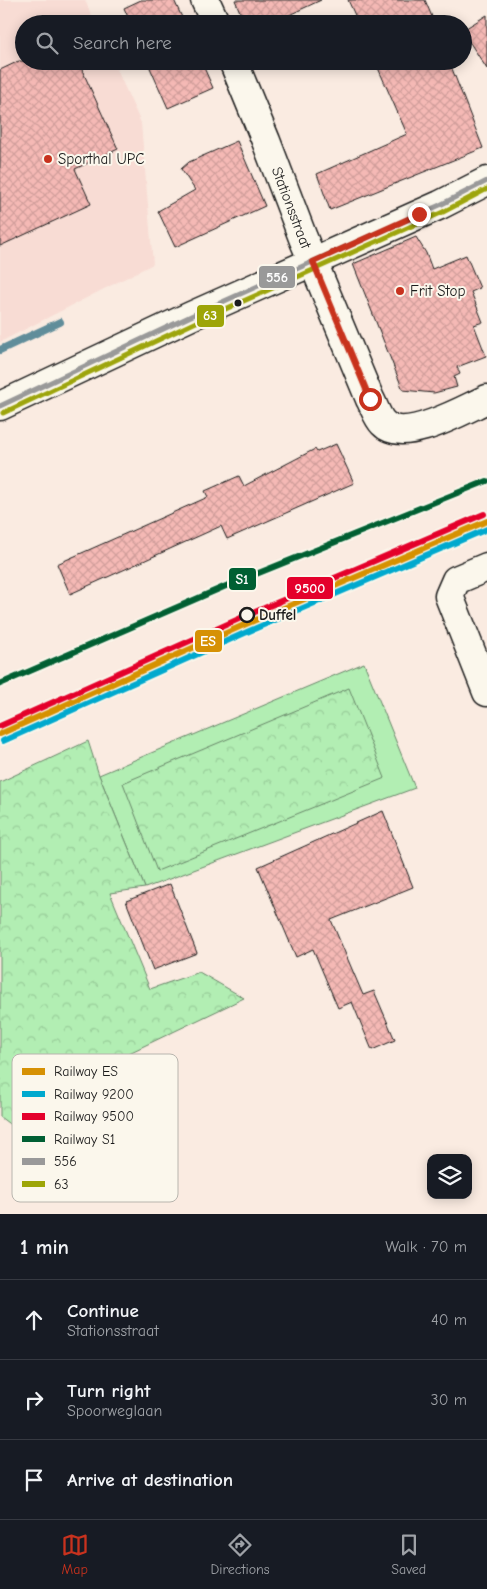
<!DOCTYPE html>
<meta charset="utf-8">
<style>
body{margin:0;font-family:"Comic Neue",sans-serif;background:#242831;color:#f1f3f6}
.controls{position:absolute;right:15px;bottom:15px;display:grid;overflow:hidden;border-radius:10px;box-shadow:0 2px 12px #0003}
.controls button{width:45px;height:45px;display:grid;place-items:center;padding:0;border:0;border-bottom:1px solid #363941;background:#171b24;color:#f1f3f6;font:25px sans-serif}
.stop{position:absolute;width:15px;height:15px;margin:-11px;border:4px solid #c8321e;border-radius:50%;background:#fff}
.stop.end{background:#c8321e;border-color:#fff;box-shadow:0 1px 5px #0008}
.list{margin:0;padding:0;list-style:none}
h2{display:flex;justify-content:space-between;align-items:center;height:65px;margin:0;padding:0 20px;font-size:21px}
h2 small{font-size:16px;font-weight:400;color:#9ea1a6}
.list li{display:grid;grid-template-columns:32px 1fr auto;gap:15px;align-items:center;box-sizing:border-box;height:80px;padding:0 20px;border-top:1px solid #363941}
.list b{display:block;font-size:19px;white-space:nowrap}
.list p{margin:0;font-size:16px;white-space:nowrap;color:#9ea1a6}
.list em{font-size:16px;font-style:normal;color:#9ea1a6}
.icon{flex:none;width:28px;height:28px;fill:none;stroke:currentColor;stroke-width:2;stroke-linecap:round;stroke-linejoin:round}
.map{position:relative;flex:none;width:487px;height:1214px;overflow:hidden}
.search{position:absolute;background:#171b24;box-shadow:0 2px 12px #0003;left:15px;right:15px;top:15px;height:55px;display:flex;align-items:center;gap:12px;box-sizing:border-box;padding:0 18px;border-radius:28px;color:#9ea1a6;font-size:19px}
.sheet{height:305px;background:#171b24}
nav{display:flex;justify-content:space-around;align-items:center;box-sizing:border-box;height:70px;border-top:1px solid #363941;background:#171b24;font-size:14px;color:#9ea1a6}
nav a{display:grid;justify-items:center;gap:2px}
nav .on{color:#c8321e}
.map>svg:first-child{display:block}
.built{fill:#f8dcd4}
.grass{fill:#b2eeb3;stroke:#678568}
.forest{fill:url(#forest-crowns);stroke:#678568}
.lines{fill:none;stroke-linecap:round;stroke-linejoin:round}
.stream{stroke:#608d9a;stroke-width:8}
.building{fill:url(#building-cross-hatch);stroke:#1c1c1c}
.minor-casing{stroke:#1c1c1c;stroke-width:31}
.minor{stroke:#fbf7ec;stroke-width:28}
.bus-1-casing{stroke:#fbf7ec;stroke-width:9}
.bus-2-casing{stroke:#fbf7ec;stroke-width:9}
.bus-1{stroke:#999;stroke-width:5}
.bus-2{stroke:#9da507;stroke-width:5}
.rail-1-casing{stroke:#fbf7ec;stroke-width:10}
.rail-2-casing{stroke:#fbf7ec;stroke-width:10}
.rail-3-casing{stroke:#fbf7ec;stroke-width:10}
.rail-4-casing{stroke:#fbf7ec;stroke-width:10}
.rail-1{stroke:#d69104;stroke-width:6}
.rail-2{stroke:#00a9ce;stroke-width:6}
.rail-3{stroke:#e4002b;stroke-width:6}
.rail-4{stroke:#005f33;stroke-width:6}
.route{stroke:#c8321e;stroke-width:6}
.poi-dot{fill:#c8321e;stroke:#fbf7ec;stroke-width:2}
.bus-dot{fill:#1c1c1c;stroke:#fbf7ec;stroke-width:2}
.stop-dot{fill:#fbf7ec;stroke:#1c1c1c;stroke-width:2.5}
.labels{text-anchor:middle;stroke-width:4;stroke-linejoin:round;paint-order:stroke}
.poi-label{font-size:15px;fill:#1c1c1c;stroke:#fbf7ec;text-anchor:start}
.street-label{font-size:15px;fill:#1c1c1c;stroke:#fbf7ec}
.stop-label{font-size:15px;font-weight:bold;fill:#1c1c1c;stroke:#fbf7ec;text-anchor:start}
.key{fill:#fbf7ec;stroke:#b8b5ae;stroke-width:1}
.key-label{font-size:14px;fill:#1c1c1c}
.line-badge{stroke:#fbf7ec;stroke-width:2}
.badge-label{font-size:14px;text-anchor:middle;font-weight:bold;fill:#fff}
</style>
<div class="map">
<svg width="487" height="1214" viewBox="0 0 487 1214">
<defs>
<pattern id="forest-crowns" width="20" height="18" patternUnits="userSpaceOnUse" patternTransform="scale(1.25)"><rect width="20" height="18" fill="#b2eeb3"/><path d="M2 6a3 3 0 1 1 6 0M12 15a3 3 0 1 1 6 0" fill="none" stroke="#98cc99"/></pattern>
<pattern id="building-cross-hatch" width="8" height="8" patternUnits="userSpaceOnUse" patternTransform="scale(1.25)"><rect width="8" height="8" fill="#f5b9b5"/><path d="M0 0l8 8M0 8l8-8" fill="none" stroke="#d19e9b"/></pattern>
</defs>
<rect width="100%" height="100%" fill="#faebe1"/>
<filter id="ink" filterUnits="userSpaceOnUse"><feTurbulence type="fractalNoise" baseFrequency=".02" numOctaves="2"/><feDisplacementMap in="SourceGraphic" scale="10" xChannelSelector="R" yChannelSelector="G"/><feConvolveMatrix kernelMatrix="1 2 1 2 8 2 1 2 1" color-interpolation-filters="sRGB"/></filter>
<g filter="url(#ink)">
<path class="built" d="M0 0H85L95 24H24V61H113L141 123 153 264 0 342Z"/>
<path class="grass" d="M364 663 415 788 145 888 99 775Z"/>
<path class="forest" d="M349 688 385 778 157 871 123 783Z
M88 741 99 775 145 888 110 893 150 989 199 972 244 998 125 1055 173 1153 108 1198 0 1117V782Z"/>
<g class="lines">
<path class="stream" d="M0 350 60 322"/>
</g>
<path class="building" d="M141 0H174L185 24H131L124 8Z
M235 0H321L270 24H245Z
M348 0H425L435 24H359Z
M487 15V69L463 32V30Z
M19 61H78L118 149 75 169 91 204 0 246V70Z
M147 61H201L213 88 168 108Z
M375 61H449L483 148 330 210 317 174 407 134Z
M237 141 265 206 175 247 158 211 195 190 181 169 189 162Z
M416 237 426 253 432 269 466 255 480 288 471 292 483 322 474 325 486 356 457 367 460 374 454 377 457 387 434 393 403 390 353 264Z
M336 444 354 483 227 539 221 526 70 594 57 564 208 497 205 491 239 476 244 486 315 449 317 452Z
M383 811 413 887 331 920 363 995 374 991 395 1040 372 1050 352 1002 338 1008 313 949 296 957 258 867Z
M170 884 197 953 153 970 126 901Z"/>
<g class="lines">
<g class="minor-casing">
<g id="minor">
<path d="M205 0 216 24"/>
<path id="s1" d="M233 61 266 141 303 238 370 399C374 406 377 417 383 423 404 445 464 409 487 399"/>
<path d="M0 406 191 316 440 205 487 181"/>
<path d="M487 567 456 580 449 596 487 692"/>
</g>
</g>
<use href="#minor" class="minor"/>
<g class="bus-1-casing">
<path id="bus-1" d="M0 406 191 316 440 205 487 181"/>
</g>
<g class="bus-2-casing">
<path id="bus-2" d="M3 413 194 323 443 212 487 189"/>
</g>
<use href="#bus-1" class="bus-1"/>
<use href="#bus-2" class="bus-2"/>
<g class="rail-1-casing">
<path id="rail-1" d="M0 734 244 625 487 521"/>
</g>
<g class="rail-2-casing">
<path id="rail-2" d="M3 741 247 632 487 529"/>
</g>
<g class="rail-3-casing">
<path id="rail-3" d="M0 726 241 618 484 514"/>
</g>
<g class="rail-4-casing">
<path id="rail-4" d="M0 684 226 586 487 481"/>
</g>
<use href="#rail-1" class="rail-1"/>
<use href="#rail-2" class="rail-2"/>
<use href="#rail-3" class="rail-3"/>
<use href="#rail-4" class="rail-4"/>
</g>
</g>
<g class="lines" filter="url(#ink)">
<path class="route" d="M370 399 313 262 419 214"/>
</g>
<g class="poi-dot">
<circle cx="48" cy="159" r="5"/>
<circle cx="400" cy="291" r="5"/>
</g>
<circle class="bus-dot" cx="238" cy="303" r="4.5"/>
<circle class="stop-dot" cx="247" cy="615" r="7"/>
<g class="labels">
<g class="poi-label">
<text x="58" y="164">Sporthal UPC</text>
<text x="410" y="296">Frit Stop</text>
</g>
<g class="street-label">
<text dy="5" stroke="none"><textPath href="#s1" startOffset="158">Stationsstraat</textPath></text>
</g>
<g class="stop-label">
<text x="259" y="620">Duffel</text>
</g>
</g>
<rect x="12" y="1054" width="166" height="148" rx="8" class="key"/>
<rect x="22" y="1068" width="23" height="7" fill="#d69104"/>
<rect x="22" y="1091" width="23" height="6" fill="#00a9ce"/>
<rect x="22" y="1113" width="23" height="7" fill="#e4002b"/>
<rect x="22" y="1136" width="23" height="6" fill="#005f33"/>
<rect x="22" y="1158" width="23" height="7" fill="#999"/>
<rect x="22" y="1181" width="23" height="6" fill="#9da507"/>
<g class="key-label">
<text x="54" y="1076">Railway ES</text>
<text x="54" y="1099">Railway 9200</text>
<text x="54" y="1121">Railway 9500</text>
<text x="54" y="1144">Railway S1</text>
<text x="54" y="1166">556</text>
<text x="54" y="1189">63</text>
</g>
<g class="line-badge">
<rect x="258" y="265" width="38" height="24" rx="5" fill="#999"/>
<rect x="196" y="304" width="29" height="24" rx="5" fill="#9da507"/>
<rect x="228" y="567" width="29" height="24" rx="5" fill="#005f33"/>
<rect x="286" y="576" width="48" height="24" rx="5" fill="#e4002b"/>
<rect x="194" y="629" width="29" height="24" rx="5" fill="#d69104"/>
</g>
<g class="badge-label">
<text x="277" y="282">556</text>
<text x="210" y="320">63</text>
<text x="242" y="584">S1</text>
<text x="310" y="593">9500</text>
<text x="208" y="646">ES</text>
</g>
</svg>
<div class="controls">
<button><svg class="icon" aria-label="layers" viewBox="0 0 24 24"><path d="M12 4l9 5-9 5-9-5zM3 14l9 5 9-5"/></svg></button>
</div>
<div class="stop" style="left:370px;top:399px"></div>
<div class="stop end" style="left:419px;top:214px"></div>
<div class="search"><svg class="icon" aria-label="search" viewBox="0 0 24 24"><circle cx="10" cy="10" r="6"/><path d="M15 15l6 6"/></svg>Search here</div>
</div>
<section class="sheet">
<h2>1 min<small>Walk · 70 m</small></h2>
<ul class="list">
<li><svg class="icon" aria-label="ahead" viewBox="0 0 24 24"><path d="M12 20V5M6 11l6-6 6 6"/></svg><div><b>Continue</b><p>Stationsstraat</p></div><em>40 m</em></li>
<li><svg class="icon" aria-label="right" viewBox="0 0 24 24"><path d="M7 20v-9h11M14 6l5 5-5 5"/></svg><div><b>Turn right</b><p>Spoorweglaan</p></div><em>30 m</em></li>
<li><svg class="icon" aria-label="arrive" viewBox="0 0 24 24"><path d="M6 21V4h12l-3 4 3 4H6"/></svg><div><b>Arrive at destination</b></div></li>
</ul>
</section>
<nav>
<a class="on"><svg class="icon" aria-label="map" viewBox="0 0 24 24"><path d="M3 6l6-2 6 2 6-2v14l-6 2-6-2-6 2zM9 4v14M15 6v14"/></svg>Map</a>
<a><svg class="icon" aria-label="directions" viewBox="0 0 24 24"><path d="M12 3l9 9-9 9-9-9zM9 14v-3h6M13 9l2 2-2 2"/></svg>Directions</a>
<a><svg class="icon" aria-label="saved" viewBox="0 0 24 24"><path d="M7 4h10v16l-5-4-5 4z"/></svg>Saved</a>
</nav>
